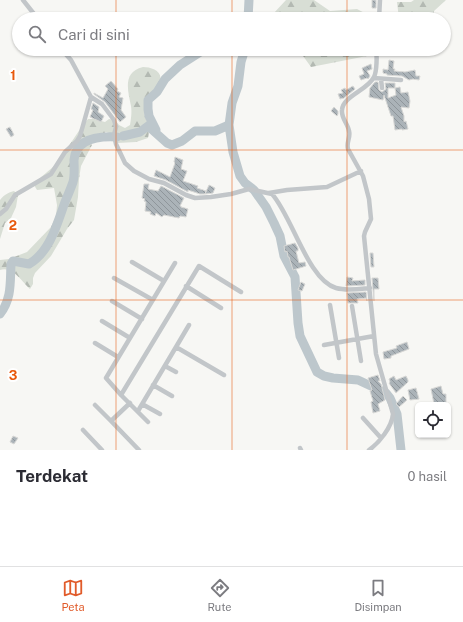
<!DOCTYPE html>
<html lang="id">
<style>
body{margin:0;font-family:"Public Sans",sans-serif;background:#f2f2f3;color:#2b2b33}
.controls{position:absolute;right:12px;bottom:12px;display:grid;overflow:hidden;border-radius:6px;box-shadow:0 1px 3px #0004}
.controls button{width:36px;height:36px;display:grid;place-items:center;padding:0;border:0;border-bottom:1px solid #e1e1e2;background:#fff;color:#2b2b33;font:20px sans-serif}
.list{margin:0;padding:0;list-style:none}
h2{display:flex;justify-content:space-between;align-items:center;height:52px;margin:0;padding:0 16px;font-size:17px}
h2 small{font-size:13px;font-weight:400;color:#7c7c81}
.icon{flex:none;width:22px;height:22px;fill:none;stroke:currentColor;stroke-width:2;stroke-linecap:round;stroke-linejoin:round}
.map{position:relative;flex:none;width:463px;height:450px;overflow:hidden}
.search{position:absolute;background:#fff;box-shadow:0 1px 3px #0004;left:12px;right:12px;top:12px;height:44px;display:flex;align-items:center;gap:10px;box-sizing:border-box;padding:0 14px;border-radius:22px;color:#7c7c81;font-size:15px}
.sheet{height:116px;background:#fff}
nav{display:flex;justify-content:space-around;align-items:center;box-sizing:border-box;height:56px;border-top:1px solid #e1e1e2;background:#fff;font-size:11px;color:#7c7c81}
nav a{display:grid;justify-items:center;gap:2px}
nav .on{color:#e15b2a}
.map>svg:first-child{display:block}
.forest{fill:url(#forest-firs)}
.lines{fill:none;stroke-linecap:round;stroke-linejoin:round}
.river{stroke:#bdc7cc;stroke-width:9}
.building{fill:url(#building-back-hatch);stroke:#d8d8d6}
.minor{stroke:#c2c6c9;stroke-width:4.5}
.grid{fill:none;stroke:#e8590c;stroke-width:1;stroke-opacity:0.55}
.grid-label{font-size:13px;text-anchor:middle;font-weight:bold;fill:#e8590c;stroke:#fff;stroke-width:4;stroke-linejoin:round;paint-order:stroke}
</style>
<div class="map">
<svg width="463" height="450" viewBox="0 0 463 450">
<defs>
<pattern id="forest-firs" width="22" height="20" patternUnits="userSpaceOnUse"><rect width="22" height="20" fill="#d8ded5"/><path d="M5 1l3.5 6h-7zM16 11l3.5 6h-7z" fill="#b3b9b2"/></pattern>
<pattern id="building-back-hatch" width="6" height="6" patternUnits="userSpaceOnUse"><rect width="6" height="6" fill="#abb3b8"/><path d="M-1 5l2 2M0 0l6 6M5-1l2 2" fill="none" stroke="#8f969b"/></pattern>
</defs>
<rect width="100%" height="100%" fill="#f7f7f4"/>
<path class="forest" d="M286 0H314L330 11 357 9 376 19H276L273 14Z
M414 0H446L434 11 433 19H399L397 2H411Z
M298 49H385L367 56 311 67Z
M143 67C151 67 163 71 160 81 160 85 155 88 153 91 144 100 141 112 148 123 147 129 150 131 148 138L136 142 117 143 118 136 106 132 101 135 87 140 92 145 81 166 79 179 78 197 74 220 67 229 51 256 35 273 33 278V284L30 289C21 281 13 266 0 270V260L9 259 27 252 51 227 56 216 57 205 54 188 37 190 34 185C40 176 50 171 57 163 68 149 76 133 88 119H94L105 122 109 119 115 120 119 125 125 128 130 125C131 119 132 112 131 106 128 91 122 72 143 67Z
M14 191 18 195 16 207 11 218 5 223 0 239V200C4 195 7 193 14 191Z"/>
<g class="lines">
<path class="river" d="M248 19 249 0
M245 49 241 62 238 86 232 103 229 125 233 152 240 176 245 183 254 190 266 207 274 223 280 236 284 256 295 277 298 323 300 336 317 372 324 376 333 378 358 380 386 393 390 398 397 414 401 450
M156 130 149 116 148 109V100L157 92 165 79 180 65 205 49
M123 136 140 132 148 126 167 143 172 145 182 141 195 131H215L229 125
M0 314C12 299 10 282 11 264L13 261 29 264C50 252 57 224 65 202 68 195 71 188 73 182 75 175 74 167 74 160 76 138 100 136 117 137"/>
</g>
<path class="building" d="M372 0H376V8H372Z
M389 60 394 61 393 69H395L394 71 405 72 415 70 416 76H420L419 80 413 79 409 80 402 76 387 75V74L383 73V69L388 70Z
M371 64 372 69 367 71 370 76 368 79 367 78 361 80 359 76 364 74 362 68Z
M111 81 118 89 117 91 121 93 119 97 123 98 121 110 126 117 120 122 105 102 94 94V93L103 98 108 89 105 86Z
M375 82H378L379 90 382 92 386 89 385 83H395V88H388V98L396 95 395 88 400 87 401 93 408 92 410 101 409 108 401 107 404 116V122L406 121 408 129 402 130V129L395 130 393 116H391L384 95 383 100 369 97 370 88Z
M353 86 355 89 344 98 340 99 338 94 343 93 341 90 345 88 346 90Z
M93 103 99 107 98 112 104 116 101 122 90 117 93 110 91 109Z
M334 107 338 111V114L337 116 331 111Z
M10 127 14 135 11 137 6 129Z
M175 157 183 160 181 169 187 171 183 181 198 186 197 188 206 191 205 194H200L188 190V192L166 180 154 176 156 170 170 177 175 163 174 162Z
M144 184H149L148 189 158 191 161 186 163 187 184 198 180 206H181V207L188 209 186 217 180 216 179 218 164 215 162 217 156 213 155 216 150 214 151 212 145 211 146 202 144 201 145 199 142 198Z
M209 185 215 188 213 193 205 194Z
M295 243 298 248V251H296L299 263 305 262 306 266 293 270 289 257H288L287 251 285 252 284 246Z
M370 253H373L374 267H371Z
M347 277 353 278 352 281 365 280V285L346 286Z
M372 278H378L379 289H374V301Z
M301 282 305 284 302 291 298 290Z
M366 292 367 301 366 298 357 299 358 303H348L347 293Z
M407 342 409 349 391 356V358L384 359 383 352 397 348 396 346Z
M378 375 380 381H378L381 384 385 400 378 404 380 411 373 413 371 402 373 401 370 391 372 390 368 378Z
M394 376 396 380 406 376 408 380V382L396 393 389 383 390 382 389 379Z
M441 386 443 394H446V405L434 404 431 389Z
M416 388 419 399 410 400 408 390Z
M403 396 407 400 399 407 396 404Z
M13 436 18 438 14 444 10 442Z"/>
<g class="lines">
<path class="minor" d="M23 0 38 19
M379 19 380 0
M374 78 401 80
M381 79 382 88
M91 97 102 104 114 120 116 127 114 135 116 144 125 163 134 171 149 179 164 183 186 195 195 198 211 197 231 194 249 189 272 194C292 216 308 280 336 288 347 291 359 289 370 288
M269 193 287 190 327 187 361 171
M0 214 6 209 15 195 51 174 65 152 77 141 80 136 91 97 71 60 61 49
M132 262 164 281
M114 278 153 300
M186 286 221 308
M112 301 142 319
M330 305 339 358
M352 306 361 361
M102 321 130 338
M95 343 118 357
M324 345 374 336
M176 347 189 325
M165 366 176 372
M153 385 172 396
M121 395 106 378 175 263
M130 403 111 421 139 450
M142 404 160 414
M95 405 111 421
M138 411 176 347 224 375
M363 418 381 438
M148 422 121 395 199 266 241 292
M83 430 102 450
M300 448 301 450
M369 450C379 443 392 427 393 414L376 354 364 236 365 232 371 219 369 199 363 176 348 149C346 142 351 137 349 131 348 124 341 118 342 110 343 96 368 90 374 77 377 71 377 55 376 49"/>
</g>
<path class="grid" d="M116 0V19M232 0V19M347 0V19M116 49V450M232 49V450M347 49V450M0 150H463M0 300H463"/>
<g class="grid-label">
<text x="13" y="80">1</text>
<text x="13" y="230">2</text>
<text x="13" y="380">3</text>
</g>
</svg>
<div class="controls">
<button><svg class="icon" aria-label="locate" viewBox="0 0 24 24"><circle cx="12" cy="12" r="6"/><path d="M12 2v4M12 18v4M2 12h4M18 12h4"/></svg></button>
</div>
<div class="search"><svg class="icon" aria-label="search" viewBox="0 0 24 24"><circle cx="10" cy="10" r="6"/><path d="M15 15l6 6"/></svg>Cari di sini</div>
</div>
<section class="sheet">
<h2>Terdekat<small>0 hasil</small></h2>
<ul class="list">
</ul>
</section>
<nav>
<a class="on"><svg class="icon" aria-label="map" viewBox="0 0 24 24"><path d="M3 6l6-2 6 2 6-2v14l-6 2-6-2-6 2zM9 4v14M15 6v14"/></svg>Peta</a>
<a><svg class="icon" aria-label="directions" viewBox="0 0 24 24"><path d="M12 3l9 9-9 9-9-9zM9 14v-3h6M13 9l2 2-2 2"/></svg>Rute</a>
<a><svg class="icon" aria-label="saved" viewBox="0 0 24 24"><path d="M7 4h10v16l-5-4-5 4z"/></svg>Disimpan</a>
</nav>
